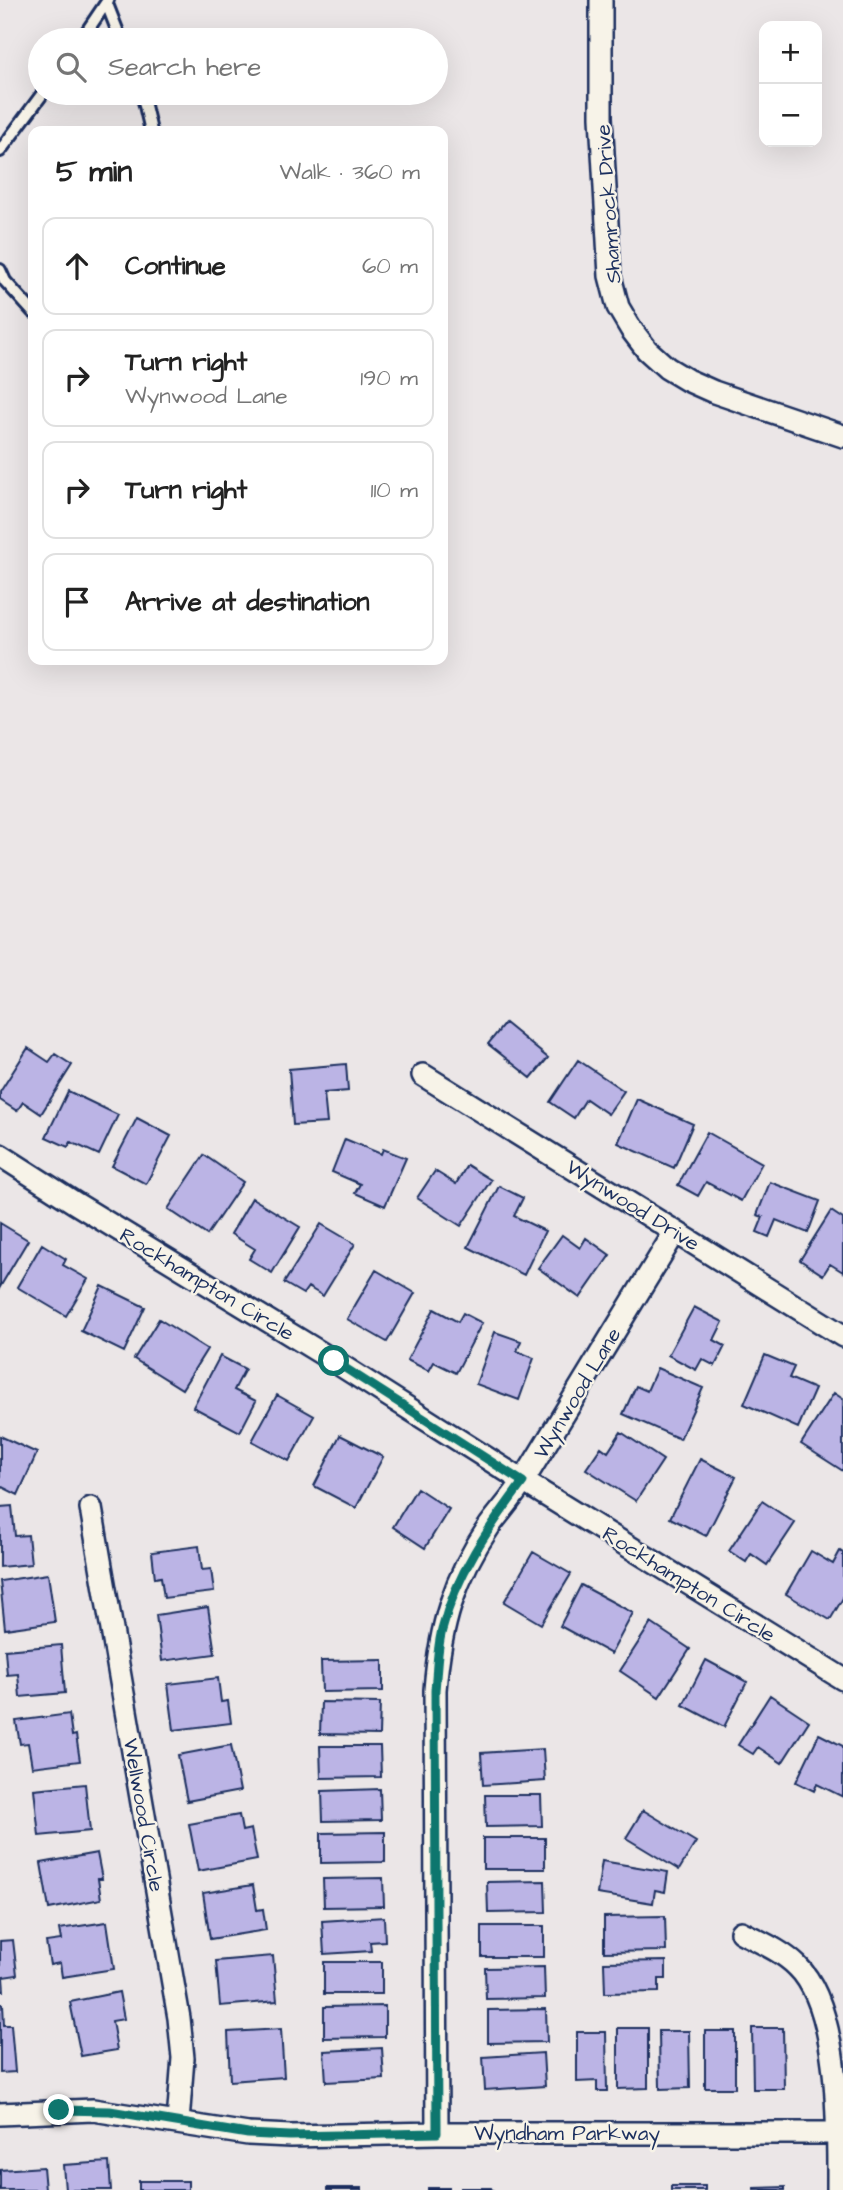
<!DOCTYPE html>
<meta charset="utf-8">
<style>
body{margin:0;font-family:"Architects Daughter",sans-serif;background:#f2f2f2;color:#222}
.controls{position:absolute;right:21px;top:21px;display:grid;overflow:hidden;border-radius:14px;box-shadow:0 7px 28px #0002}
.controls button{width:63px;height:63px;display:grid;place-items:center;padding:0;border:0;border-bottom:2px solid #e0e0e0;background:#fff;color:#222;font:35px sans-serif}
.stop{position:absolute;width:21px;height:21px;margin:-16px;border:5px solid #0f766e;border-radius:50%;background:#fff}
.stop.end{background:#0f766e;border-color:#fff;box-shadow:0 2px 7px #0008}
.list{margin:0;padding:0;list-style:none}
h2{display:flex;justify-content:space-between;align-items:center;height:91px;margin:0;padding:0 28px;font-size:30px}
h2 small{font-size:23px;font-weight:400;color:#767676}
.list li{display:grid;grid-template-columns:46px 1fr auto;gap:21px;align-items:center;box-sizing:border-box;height:98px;margin:0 14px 14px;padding:0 14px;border:2px solid #e0e0e0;border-radius:14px}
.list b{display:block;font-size:26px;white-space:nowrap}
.list p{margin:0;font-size:23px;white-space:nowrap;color:#767676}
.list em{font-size:23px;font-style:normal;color:#767676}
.icon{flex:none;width:38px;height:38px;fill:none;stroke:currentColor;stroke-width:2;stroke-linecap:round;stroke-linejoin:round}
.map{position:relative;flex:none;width:843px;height:2190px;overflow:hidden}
.search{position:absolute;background:#fff;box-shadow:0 7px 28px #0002;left:28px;top:28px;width:420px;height:77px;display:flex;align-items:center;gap:18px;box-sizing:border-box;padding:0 24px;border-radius:38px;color:#767676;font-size:26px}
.panel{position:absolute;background:#fff;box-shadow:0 7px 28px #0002;left:28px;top:126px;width:420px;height:539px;border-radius:14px}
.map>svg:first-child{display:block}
.building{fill:#bbb4e5;stroke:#1b2f5e;stroke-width:2}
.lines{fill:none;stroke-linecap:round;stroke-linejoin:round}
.service-casing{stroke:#1b2f5e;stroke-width:16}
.minor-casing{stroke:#1b2f5e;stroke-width:26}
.service{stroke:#f7f3e8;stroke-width:10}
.minor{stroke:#f7f3e8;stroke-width:21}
.route{stroke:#0f766e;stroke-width:9}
.labels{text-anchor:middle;stroke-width:5;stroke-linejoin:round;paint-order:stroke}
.street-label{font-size:21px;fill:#1b2f5e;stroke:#f7f3e8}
</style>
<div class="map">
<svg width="843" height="2190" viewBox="0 0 843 2190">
<rect width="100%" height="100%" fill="#ebe6e7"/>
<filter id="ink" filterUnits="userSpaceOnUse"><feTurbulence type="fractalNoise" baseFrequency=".0143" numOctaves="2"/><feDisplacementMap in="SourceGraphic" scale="14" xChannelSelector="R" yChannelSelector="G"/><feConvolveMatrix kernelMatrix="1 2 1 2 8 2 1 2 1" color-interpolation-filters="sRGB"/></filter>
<g filter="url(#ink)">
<path class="building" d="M505 1023 548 1058 531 1078 488 1044Z
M28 1048 49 1062 55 1054 72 1065 41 1114 23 1102 17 1111 0 1100V1092Z
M578 1060 624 1091 608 1114 586 1099 574 1118 550 1102Z
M346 1064 348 1091 324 1093 327 1123 293 1125 289 1069Z
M68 1091 118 1115 99 1155 71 1142 68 1147 46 1137Z
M637 1099 693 1124 674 1168 618 1143Z
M137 1118 171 1136 146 1184 112 1166Z
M707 1132 762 1163 741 1201 706 1182 698 1196 678 1185Z
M345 1139 381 1154 383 1149 406 1158 385 1206 355 1193 360 1184 332 1172Z
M204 1155 243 1182 207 1235 168 1209Z
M467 1165 491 1180 461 1226 417 1198 435 1171 456 1184Z
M770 1182 820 1201 808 1233 776 1220 769 1237 757 1232 763 1217 757 1215Z
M499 1186 523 1198 514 1216 545 1231 524 1275 468 1247Z
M252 1198 300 1227 272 1273 249 1259 255 1249 231 1234Z
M831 1211 843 1219V1272L830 1264 823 1275 800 1260Z
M0 1223 28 1240 0 1287Z
M321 1224 355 1244 323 1296 308 1287 303 1294 284 1283Z
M562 1235 580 1248 586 1238 610 1255 580 1298 538 1268Z
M42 1244 66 1259 63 1265 88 1279 66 1316 17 1287Z
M376 1270 415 1293 387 1342 347 1319Z
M102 1286 145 1307 124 1352 81 1331Z
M694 1307 723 1322 714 1340 725 1346 715 1366 702 1359 696 1370 668 1355Z
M434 1309 458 1322 463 1313 482 1323 456 1373 434 1362 429 1371 407 1360Z
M159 1319 207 1349 182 1389 134 1359Z
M495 1332 521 1341 517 1351 534 1358 519 1400 476 1384Z
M765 1355 794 1367 789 1378 815 1389 798 1428 744 1404Z
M220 1356 245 1369 234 1390 256 1401 240 1432 193 1407Z
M657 1368 703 1388 680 1439 623 1414 636 1386 647 1391Z
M834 1393 843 1399V1471L801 1444Z
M277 1395 314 1416 289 1461 252 1441Z
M621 1432 663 1460 636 1501 586 1469 601 1447 608 1452Z
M340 1435 383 1457 356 1508 314 1486Z
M0 1436 37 1453 18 1495 0 1486Z
M700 1459 736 1477 706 1536 670 1518Z
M417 1488 449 1509 425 1548 393 1527Z
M762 1501 795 1523 767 1565 751 1554 746 1562 729 1551Z
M12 1506 15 1536 28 1535 31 1564 0 1567V1507Z
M199 1546 202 1570 211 1569 214 1592 164 1598 161 1577 155 1578 152 1552Z
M811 1551 833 1564 840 1551 843 1553V1598L830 1620 786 1594Z
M533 1552 571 1574 541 1624 504 1602Z
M48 1574 55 1622 5 1629 0 1581Z
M581 1585 633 1613 611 1654 560 1626Z
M208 1607 215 1654 162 1661 156 1615Z
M651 1623 690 1649 659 1697 620 1671Z
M61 1645 65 1693 20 1697 18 1674 7 1675 5 1650Z
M383 1660V1691L322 1692 321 1661Z
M706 1660 747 1682 724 1727 683 1705Z
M218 1678 221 1702 228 1701 231 1723 174 1730 168 1684Z
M770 1695 809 1721 782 1763 758 1747 753 1754 738 1745Z
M321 1702 380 1703 379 1735 320 1734Z
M69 1714 72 1736 76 1735 80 1761 32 1767 28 1743 20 1744 16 1721Z
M819 1734 843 1746V1797L817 1784 814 1791 796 1782Z
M231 1745 240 1791 187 1801 178 1755Z
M320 1746H380L381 1777 321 1778Z
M543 1749 545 1781 483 1785 481 1753Z
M85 1784 90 1831 39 1836 34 1789Z
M380 1789 381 1820 323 1821 322 1791Z
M485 1795H541L542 1826 486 1827Z
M643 1810 696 1842 679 1870 626 1838Z
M239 1815 242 1831 251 1829 257 1860 198 1871 189 1824Z
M385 1832V1862L321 1863V1833Z
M483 1838H545V1869H483Z
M97 1853 102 1879H98L101 1899 49 1909 41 1863Z
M602 1861 668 1872 665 1892 655 1890 653 1903 597 1894Z
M383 1878 384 1906 324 1907 323 1879Z
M545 1881 546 1912 488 1913 487 1882Z
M253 1885 257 1910 263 1909 266 1930 210 1939 203 1893Z
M665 1916 666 1951 604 1952V1917Z
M384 1917 385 1941 370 1942 371 1951 324 1954 322 1921Z
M107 1922 114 1969 62 1977 60 1963 50 1965 46 1942 61 1940 59 1929Z
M482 1926H544V1957H482Z
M13 1940 17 1975 3 1977 4 1991H0V1941Z
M273 1956 277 2001 220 2006 216 1961Z
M666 1961V1979H659V1992L605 1993 604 1962Z
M324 1962H382V1994H324Z
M544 1967 545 1998 486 1999 485 1968Z
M119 1992 124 2019 112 2021 117 2050 81 2056 70 2002Z
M0 2004H3L4 2025H11L15 2072 0 2073Z
M385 2006V2037L324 2038V2007Z
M546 2009 547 2042 488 2043V2010Z
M618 2028H648V2088L618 2089Z
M752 2028H783L784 2089H753Z
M281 2029 284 2077 230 2081 228 2032Z
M659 2031H689L690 2088 660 2089Z
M705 2031H735V2088H705Z
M577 2032H606L607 2091H597V2081L577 2082Z
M382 2048 384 2079 326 2082 324 2051Z
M543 2053 545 2086 485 2090 483 2057Z
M109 2162 111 2190H65L63 2165Z
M43 2167 45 2190H0V2170Z
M139 2181H188V2190H139Z
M671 2186H705V2190H671Z
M785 2187V2190H754V2188Z
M327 2188H362V2190H327Z
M428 2188H449V2190H428Z
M461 2188H491L492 2190H461Z"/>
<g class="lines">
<g class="service-casing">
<path id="service" d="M107 4 121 40
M81 40 108 0
M142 93 151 131
M0 151 43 93
M0 270 5 281 33 312"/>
</g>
<g class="minor-casing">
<path id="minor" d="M601 0V117L610 276 618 307 631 329 647 350 667 368 687 380 714 392 843 436
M423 1075 843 1336
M0 1155 75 1203 334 1361 523 1481 843 1679
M91 1508 179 2018 183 2058 178 2122
M741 1932C760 1942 782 1951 797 1966 841 2008 838 2132 838 2190
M0 2114 93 2110 248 2134 290 2136 437 2133H843
M437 2133 435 1690C440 1626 454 1578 490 1525 502 1509 515 1495 525 1478 575 1396 625 1314 675 1232"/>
</g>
<use href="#service" class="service"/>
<use href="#minor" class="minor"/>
</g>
</g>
<g class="lines" filter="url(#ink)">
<path class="route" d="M59 2110 110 2111 248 2134 290 2136 437 2133 435 1690C437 1670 437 1649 442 1630 456 1574 489 1527 523 1482L334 1361"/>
</g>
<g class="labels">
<g class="street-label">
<text transform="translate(608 204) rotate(-94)" y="7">Shamrock Drive</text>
<text transform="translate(633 1205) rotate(32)" y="7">Wynwood Drive</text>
<text transform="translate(207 1284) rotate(31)" y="7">Rockhampton Circle</text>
<text transform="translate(577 1393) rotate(-59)" y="7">Wynwood Lane</text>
<text transform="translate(689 1584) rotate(32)" y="7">Rockhampton Circle</text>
<text transform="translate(144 1815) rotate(80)" y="7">Wellwood Circle</text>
<text x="567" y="2140">Wyndham Parkway</text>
</g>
</g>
</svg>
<div class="controls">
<button>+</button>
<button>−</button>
</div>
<div class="stop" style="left:334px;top:1361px"></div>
<div class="stop end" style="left:59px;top:2110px"></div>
<div class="search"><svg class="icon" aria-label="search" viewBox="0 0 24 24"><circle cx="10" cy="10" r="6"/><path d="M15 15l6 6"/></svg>Search here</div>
<section class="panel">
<h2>5 min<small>Walk · 360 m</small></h2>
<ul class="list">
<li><svg class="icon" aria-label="ahead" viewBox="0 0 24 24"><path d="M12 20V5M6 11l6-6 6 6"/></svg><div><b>Continue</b></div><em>60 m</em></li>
<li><svg class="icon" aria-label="right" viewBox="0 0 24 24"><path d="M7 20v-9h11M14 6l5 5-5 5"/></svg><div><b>Turn right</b><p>Wynwood Lane</p></div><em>190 m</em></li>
<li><svg class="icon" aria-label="right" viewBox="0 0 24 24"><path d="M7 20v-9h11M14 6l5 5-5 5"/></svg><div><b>Turn right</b></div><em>110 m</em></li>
<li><svg class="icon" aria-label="arrive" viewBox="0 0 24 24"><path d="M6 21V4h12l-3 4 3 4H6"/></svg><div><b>Arrive at destination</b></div></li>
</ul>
</section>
</div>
